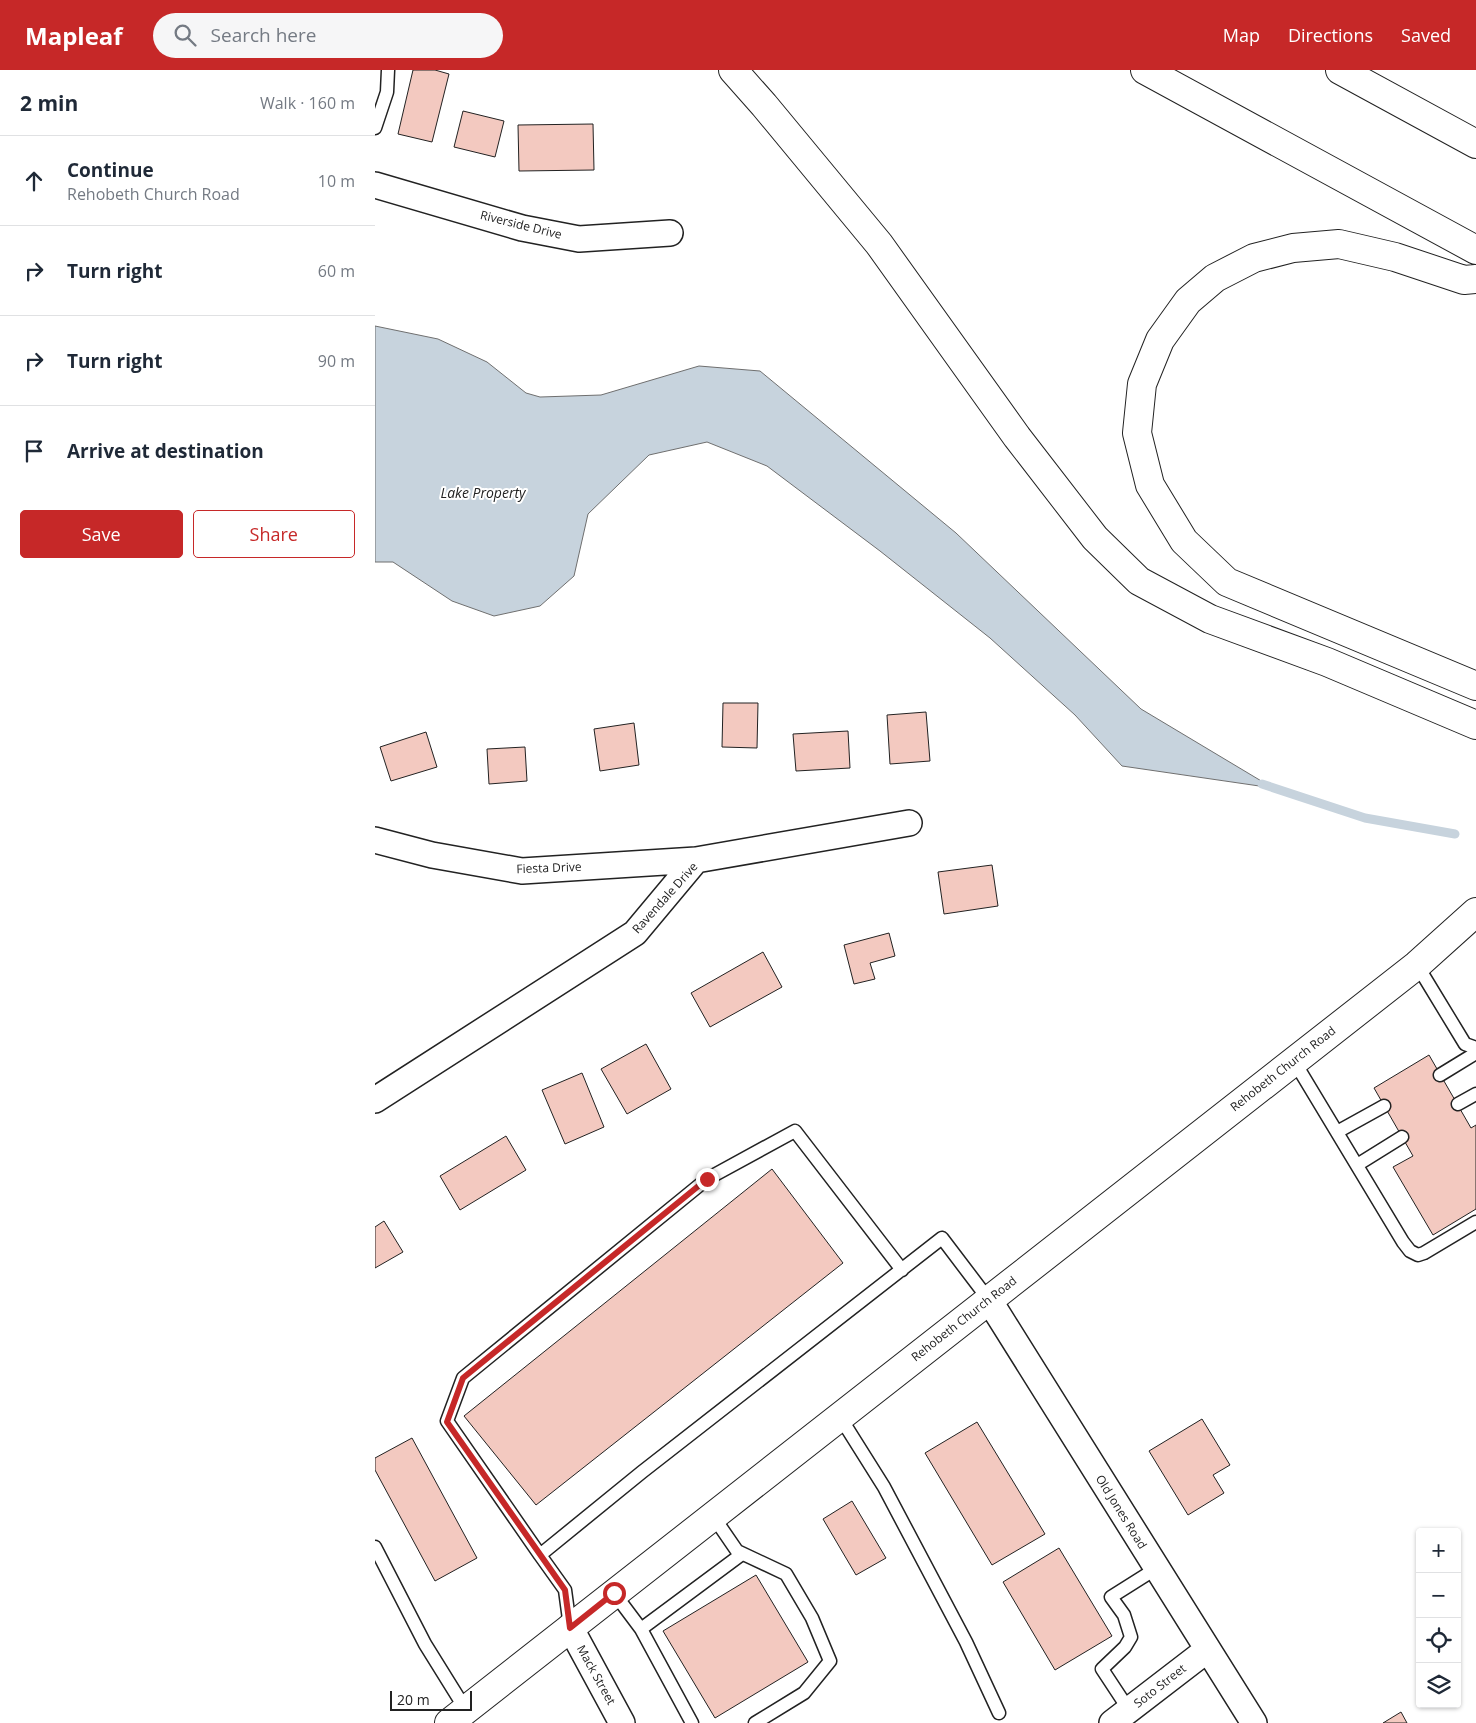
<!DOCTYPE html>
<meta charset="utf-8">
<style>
body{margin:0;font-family:"Open Sans",sans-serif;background:#f6f6f7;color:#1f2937}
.controls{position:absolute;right:15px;bottom:15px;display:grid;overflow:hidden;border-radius:5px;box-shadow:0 1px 4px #0004}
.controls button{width:45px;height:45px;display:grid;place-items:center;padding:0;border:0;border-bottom:1px solid #e0e1e3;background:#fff;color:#1f2937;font:25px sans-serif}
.scale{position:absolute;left:15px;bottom:12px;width:82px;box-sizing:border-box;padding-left:5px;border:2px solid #222;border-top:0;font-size:14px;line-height:18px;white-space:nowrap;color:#222;-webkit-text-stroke:4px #fff;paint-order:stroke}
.stop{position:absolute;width:15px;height:15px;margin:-11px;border:4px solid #c62828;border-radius:50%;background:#fff}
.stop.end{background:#c62828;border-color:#fff;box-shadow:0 1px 5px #0008}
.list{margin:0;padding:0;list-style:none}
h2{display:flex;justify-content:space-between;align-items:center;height:65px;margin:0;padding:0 20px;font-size:21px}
h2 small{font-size:16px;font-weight:400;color:#747a83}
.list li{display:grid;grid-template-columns:32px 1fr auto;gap:15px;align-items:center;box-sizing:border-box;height:90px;padding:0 20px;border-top:1px solid #e0e1e3}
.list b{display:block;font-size:19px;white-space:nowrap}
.list p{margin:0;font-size:16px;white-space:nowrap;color:#747a83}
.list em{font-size:16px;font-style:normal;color:#747a83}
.actions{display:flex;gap:10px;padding:15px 20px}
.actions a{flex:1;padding:11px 0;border:1px solid #c62828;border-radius:5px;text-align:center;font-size:18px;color:#c62828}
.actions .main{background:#c62828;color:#fff}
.icon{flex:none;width:28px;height:28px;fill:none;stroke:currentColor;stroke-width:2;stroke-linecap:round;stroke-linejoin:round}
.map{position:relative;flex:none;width:1101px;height:1653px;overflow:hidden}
header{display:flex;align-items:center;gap:30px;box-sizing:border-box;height:70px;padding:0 25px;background:#c62828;color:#fff}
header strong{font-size:24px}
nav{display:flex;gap:28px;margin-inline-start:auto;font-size:18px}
.search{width:350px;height:45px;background:#f6f6f7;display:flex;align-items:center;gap:12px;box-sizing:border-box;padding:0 18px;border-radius:28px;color:#747a83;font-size:19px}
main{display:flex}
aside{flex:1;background:#fff}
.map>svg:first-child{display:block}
.water{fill:#c7d3dd;stroke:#6f6f6f}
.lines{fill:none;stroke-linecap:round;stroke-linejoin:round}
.stream{stroke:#c7d3dd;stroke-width:9}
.building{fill:#f3c9c0;stroke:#222}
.lane-casing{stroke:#222;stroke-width:15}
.street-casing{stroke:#222;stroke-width:28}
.secondary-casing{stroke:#222;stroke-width:30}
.highway-casing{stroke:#222;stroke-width:30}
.lane{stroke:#fff;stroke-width:12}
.street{stroke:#fff;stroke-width:25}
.secondary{stroke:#fff;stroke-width:28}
.highway{stroke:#fff;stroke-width:28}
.route{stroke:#c62828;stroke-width:6}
.labels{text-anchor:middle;stroke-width:4;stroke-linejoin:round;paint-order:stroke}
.street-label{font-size:12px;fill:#222;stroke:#fff}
.water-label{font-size:14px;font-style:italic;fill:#222;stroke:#fff}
</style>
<header>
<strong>Mapleaf</strong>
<div class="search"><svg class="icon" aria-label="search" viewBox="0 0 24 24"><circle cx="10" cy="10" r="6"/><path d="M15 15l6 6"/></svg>Search here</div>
<nav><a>Map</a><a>Directions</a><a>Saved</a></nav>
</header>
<main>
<aside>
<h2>2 min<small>Walk · 160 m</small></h2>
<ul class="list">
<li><svg class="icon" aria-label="ahead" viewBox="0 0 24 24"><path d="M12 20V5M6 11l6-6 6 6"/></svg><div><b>Continue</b><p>Rehobeth Church Road</p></div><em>10 m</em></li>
<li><svg class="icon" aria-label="right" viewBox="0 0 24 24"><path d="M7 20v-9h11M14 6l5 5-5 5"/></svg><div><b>Turn right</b></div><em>60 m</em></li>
<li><svg class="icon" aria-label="right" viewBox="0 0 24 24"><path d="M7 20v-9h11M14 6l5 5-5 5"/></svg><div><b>Turn right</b></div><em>90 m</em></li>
<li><svg class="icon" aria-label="arrive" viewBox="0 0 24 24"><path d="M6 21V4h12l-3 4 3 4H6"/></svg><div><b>Arrive at destination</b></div></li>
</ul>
<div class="actions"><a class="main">Save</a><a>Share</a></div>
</aside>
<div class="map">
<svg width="1101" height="1653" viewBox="0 0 1101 1653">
<rect width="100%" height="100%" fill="#fff"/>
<path class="water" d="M0 256 63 269 112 292 151 323 165 327 226 325 324 296 385 301 581 463 766 639 898 718 747 696 700 645 615 568 505 481 392 396 332 372 274 385 213 444 199 506 165 536 119 546 77 531 18 492H0Z"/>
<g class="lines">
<path class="stream" d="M887 714 990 748 1080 764"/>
</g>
<path class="building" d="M38 0H60L74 4 57 72 23 64Z
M88 41 129 51 120 87 79 77Z
M218 54 219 100 144 101 143 55Z
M348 633H383L382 678 347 677Z
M551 642 555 691 515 694 512 645Z
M259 653 264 695 225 701 219 659Z
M473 661 475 698 421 701 418 664Z
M51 662 62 697 16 711 5 677Z
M150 677 152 711 114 714 112 679Z
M617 795 623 836 569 844 563 802Z
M514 863 520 886 495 893 500 909 479 914 469 875Z
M388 882 407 917 335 957 316 923Z
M271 974 296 1019 252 1044 226 999Z
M1054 985 1096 1058 1101 1055V1139L1058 1165 1018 1097 1038 1086 999 1018Z
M207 1003 229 1057 190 1074 167 1020Z
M131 1066 151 1100 85 1140 65 1106Z
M397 1099 468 1193 161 1435 89 1346Z
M9 1151 28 1182 0 1198V1157Z
M827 1349 855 1395 838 1405 849 1423 813 1445 774 1381Z
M602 1352 670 1464 617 1495 550 1383Z
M37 1368 102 1488 60 1511 0 1400V1388Z
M477 1431 511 1488 481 1505 448 1449Z
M684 1478 737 1566 680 1600 628 1512Z
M381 1505 433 1592 340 1648 288 1561Z
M1026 1642 1032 1653H1008Z"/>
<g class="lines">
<g class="lane-casing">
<path id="lane" d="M0 58 12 22 13 0
M1042 895 1090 974 1101 978
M919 991 1028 1172 1035 1181 1043 1185 1049 1183 1101 1152
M1065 1005 1101 983
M1083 1034 1101 1024
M962 1062 1009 1036
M982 1095 1027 1067
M465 1347 509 1417 591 1572 624 1643
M338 1446 362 1481 411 1504 437 1548 455 1591 429 1623 380 1653
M0 1477 50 1574 91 1640
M165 1485 72 1351 88 1308 332 1109 420 1061 527 1200
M239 1523 266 1559 317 1653
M195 1557 190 1520 165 1485 267 1402 567 1168 614 1230
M266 1559 367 1484
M754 1640 727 1599 750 1577 756 1567 749 1545 736 1527 782 1498"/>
</g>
<g class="street-casing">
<path id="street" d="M0 115 147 158 204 169 295 163
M0 770 57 785 147 801 321 790
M0 1030 260 863 321 790 534 753
M614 1230 879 1653
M195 1557 247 1653
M737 1653 832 1580"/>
</g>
<g class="secondary-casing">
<path id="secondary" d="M74 1653 1042 895 1101 842"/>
</g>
<g class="highway-casing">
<path id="highway" d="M358 0 389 35 504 174 642 367 720 468 764 511 835 549 952 592 1101 655
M770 0 1101 180
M965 0 1101 74
M1101 209 1089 210 1020 187 964 174 918 178 879 188 840 208 813 231 785 270 767 314 762 363 775 415 809 471 852 512 1101 616"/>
</g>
<use href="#lane" class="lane"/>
<use href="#street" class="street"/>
<use href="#secondary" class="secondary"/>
<use href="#highway" class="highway"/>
</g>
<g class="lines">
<path class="route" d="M239 1523 195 1558 190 1520 72 1352 88 1308 332 1109"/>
</g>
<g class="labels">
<g class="street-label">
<text transform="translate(146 155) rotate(14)" y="4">Riverside Drive</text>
<text transform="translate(174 798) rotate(-2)" y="4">Fiesta Drive</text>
<text transform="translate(290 828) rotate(-48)" y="4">Ravendale Drive</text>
<text transform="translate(908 999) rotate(-38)" y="4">Rehobeth Church Road</text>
<text transform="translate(589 1249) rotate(-38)" y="4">Rehobeth Church Road</text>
<text transform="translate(746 1442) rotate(58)" y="4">Old Jones Road</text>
<text transform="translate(221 1605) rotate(61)" y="4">Mack Street</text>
<text transform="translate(785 1616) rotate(-38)" y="4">Soto Street</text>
</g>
<g class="water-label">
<text x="108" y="428">Lake Property</text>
</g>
</g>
</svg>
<div class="controls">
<button>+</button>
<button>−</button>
<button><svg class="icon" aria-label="locate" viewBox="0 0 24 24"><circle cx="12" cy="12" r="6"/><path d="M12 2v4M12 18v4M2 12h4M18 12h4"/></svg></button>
<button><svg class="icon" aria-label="layers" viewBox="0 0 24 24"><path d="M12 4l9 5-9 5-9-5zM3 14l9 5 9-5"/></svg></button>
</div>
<div class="scale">20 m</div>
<div class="stop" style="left:239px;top:1523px"></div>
<div class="stop end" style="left:332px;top:1109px"></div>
</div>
</main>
